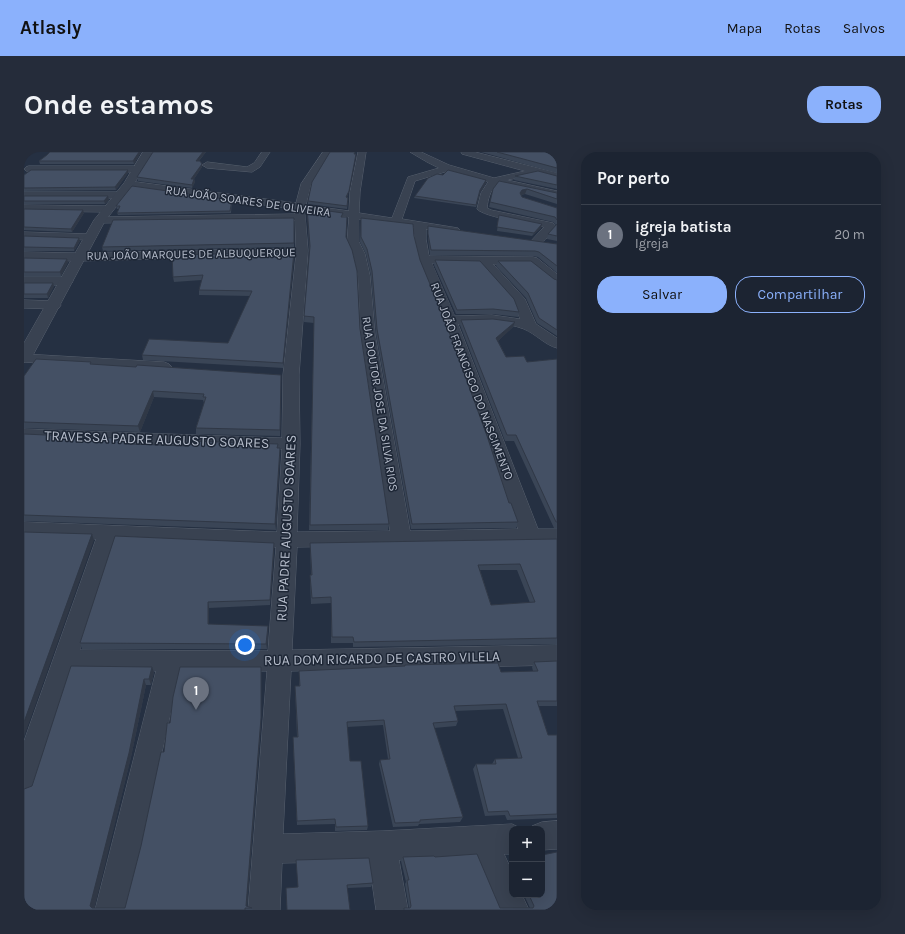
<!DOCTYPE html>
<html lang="pt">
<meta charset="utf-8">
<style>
body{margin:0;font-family:Karla,sans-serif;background:#252c3a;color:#f1f3f6}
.controls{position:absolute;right:12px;bottom:12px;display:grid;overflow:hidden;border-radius:8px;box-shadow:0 4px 16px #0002}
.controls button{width:36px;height:36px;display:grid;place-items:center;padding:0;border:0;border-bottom:1px solid #3a414d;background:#1c2432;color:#f1f3f6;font:20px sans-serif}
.you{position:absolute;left:221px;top:493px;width:14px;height:14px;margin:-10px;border:3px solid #fff;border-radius:50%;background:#1a73e8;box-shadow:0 0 0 6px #1a73e833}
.badge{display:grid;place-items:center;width:26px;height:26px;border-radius:50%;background:#8bb1fc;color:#fff;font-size:13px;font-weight:700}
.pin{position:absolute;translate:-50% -33px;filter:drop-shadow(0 1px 2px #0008)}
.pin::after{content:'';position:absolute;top:21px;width:14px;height:12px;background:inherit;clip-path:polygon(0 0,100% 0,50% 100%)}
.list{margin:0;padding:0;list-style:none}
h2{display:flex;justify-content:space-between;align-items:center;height:52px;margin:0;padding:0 16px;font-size:17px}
h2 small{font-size:13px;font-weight:400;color:#a0a4ac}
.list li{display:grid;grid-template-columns:26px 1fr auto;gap:12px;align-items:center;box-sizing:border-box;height:60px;padding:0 16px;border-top:1px solid #3a414d}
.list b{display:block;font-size:15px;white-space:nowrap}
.list p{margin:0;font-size:13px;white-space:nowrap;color:#a0a4ac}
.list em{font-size:13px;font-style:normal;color:#a0a4ac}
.actions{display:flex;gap:8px;padding:12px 16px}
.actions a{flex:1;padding:9px 0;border:1px solid #8bb1fc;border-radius:16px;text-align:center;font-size:14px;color:#8bb1fc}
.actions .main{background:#8bb1fc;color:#111}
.map{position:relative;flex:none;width:533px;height:758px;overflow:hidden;border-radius:16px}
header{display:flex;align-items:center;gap:24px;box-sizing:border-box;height:56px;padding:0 20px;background:#8bb1fc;color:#111}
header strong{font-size:19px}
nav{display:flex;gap:22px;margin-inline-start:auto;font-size:14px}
.intro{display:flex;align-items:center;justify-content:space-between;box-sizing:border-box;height:96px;padding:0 24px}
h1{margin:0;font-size:28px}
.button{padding:10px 18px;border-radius:16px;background:#8bb1fc;color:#111;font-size:14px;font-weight:700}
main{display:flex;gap:24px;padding:0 24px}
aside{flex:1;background:#1c2432;border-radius:16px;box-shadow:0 4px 16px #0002}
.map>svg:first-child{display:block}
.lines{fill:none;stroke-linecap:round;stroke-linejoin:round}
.minor-casing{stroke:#57606e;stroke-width:1}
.tertiary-casing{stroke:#57606e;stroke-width:1}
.minor{fill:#394251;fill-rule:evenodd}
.tertiary{fill:#394251;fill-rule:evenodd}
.wall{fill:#3a4556;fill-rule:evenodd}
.shaded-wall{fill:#303846}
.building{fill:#445064;stroke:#303846;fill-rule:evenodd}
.labels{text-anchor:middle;stroke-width:3;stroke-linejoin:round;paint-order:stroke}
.far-street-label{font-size:12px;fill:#b6bdcb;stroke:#1e2736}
.street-label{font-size:14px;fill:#b6bdcb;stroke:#1e2736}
</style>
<header>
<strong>Atlasly</strong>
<nav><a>Mapa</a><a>Rotas</a><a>Salvos</a></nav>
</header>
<div class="intro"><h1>Onde estamos</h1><a class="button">Rotas</a></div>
<main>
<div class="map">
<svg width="533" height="758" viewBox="0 0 533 758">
<rect width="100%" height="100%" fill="#253042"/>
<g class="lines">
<g class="minor-casing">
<path id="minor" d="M238 0H246L236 15 228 20 183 16 178 13 183 10 223 15 230 11Z
M299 0H307L287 32 282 53 325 59 326 40 334 0H342L336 40 335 61 368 66 384 25 415 16 403 10 386 0H397L425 13 470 26 501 19 438 2 437 0H451L533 21V27L513 22 483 28 533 39V45L473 32C466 39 464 47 463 56L467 58 529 71 532 75C526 82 518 95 508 92L506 90 520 75C507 72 460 65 453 57L457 41 464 30 424 19 391 29 378 67 434 76 436 78 430 81 402 77V87L405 104 509 105 513 106 533 122V132L529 131 506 113 469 112 501 147 512 172 533 186V196C521 193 512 182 500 177 480 169 456 171 434 172L514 377H533V391L273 395 268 498 533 493V513L267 519 259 682 358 679 488 672 498 677H488V702H480L488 719V743H498L505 758H473L451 704 375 708 384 758H352L345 709 258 711 256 758H224L243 519H156L103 758H71L132 519 49 518 14 628 10 638 0 642V589L72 387 0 384V370L253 380 258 297 0 287V277L258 286 259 223 272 103 56 109 0 108V100L56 101 272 96 271 68 76 71 71 68 76 65 271 62V57L105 35 100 32 105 29 272 51 277 32ZM281 59 325 65 323 90 329 102 334 124 337 182 366 379 273 380 276 292 275 223 284 99ZM335 67 390 75C390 110 409 139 420 171 445 239 470 308 494 377L386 379 351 182 346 124 341 102 335 90ZM408 111 456 112 490 151 496 167 468 163 431 164ZM92 388 252 395 244 499 56 498Z
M5 14H113L118 17 113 20 2 19 0 17 2 15Z
M0 40H96L101 43 96 46H0Z
M0 53 84 54 89 57 84 60 2 59H0Z
M0 80 67 82 71 83 73 85 71 87 67 88 0 86Z
M0 125H43L47 126 49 129 47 132 43 133H0Z
M0 148 30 149 35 150 37 153 35 156 30 157 0 156Z
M0 202 140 210 145 212 148 215 145 218 140 220 0 210Z
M533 669V697L518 698V677H506L508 674 518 670Z"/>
</g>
<g class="tertiary-casing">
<path id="tertiary" d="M119 0H129L110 32 81 69 8 205 6 208 0 210V191L70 68 100 31Z"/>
</g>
<use href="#minor" class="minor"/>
<use href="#tertiary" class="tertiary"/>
</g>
<path class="wall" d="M117 0 110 12H16L15 9 23 3Z
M129 0H182L175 9 178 12V15L170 27 171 30 168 36 114 29 113 25Z
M457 0H527L533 1V21Z
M331 2H332L331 5 324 42 323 45 324 46 323 57 284 52V49Z
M104 21 92 38 0 39V23Z
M491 24H533V37L490 28Z
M475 29 533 41V52L501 42 497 43 498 45 533 56V89L523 87 524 82 532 73 529 70 465 55 469 37Z
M462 31 456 41 452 55 390 46 391 44Z
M0 44H84L85 48 81 52H0Z
M208 48 207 61 94 63 93 61 95 57H93L92 54Z
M283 56 319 65 365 372 364 378H285L290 171 280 170 285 97Z
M0 57 60 61 48 80 0 78Z
M475 63 518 72 517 76 508 84 473 79Z
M337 66 390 84 396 108 485 351 494 370 492 376 387 377 352 182 347 124 342 102 336 90Z
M404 74 533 92V121L514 105 509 104 406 103 404 87Z
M0 84 56 89 50 99H0Z
M270 91V95L79 99 78 95Z
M270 105 259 216 119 208 118 203 204 191 226 144 175 143V138L178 128 150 130 149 125Z
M0 106 43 107 44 110 37 124H0Z
M411 108 495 160 494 165 468 162H432L410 113Z
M474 109 533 128V184L513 171 502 146 472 114Z
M0 131H29L30 134 24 146H0Z
M437 168 491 170 489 175 474 189 482 205 503 210 533 207V376H530L490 289H481L436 173Z
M67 210 68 212 257 223 256 284 172 282V276L180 251 179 248 130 245 116 280 0 276V224Z
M0 282 109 287 110 293 256 296 252 378 0 369Z
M533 387V492L329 495V491H307V451L287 452 286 428V423H287L286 391ZM456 418H493L506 451 467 453Z
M250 396 246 453 185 456V472L244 480 243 497H58L56 491Z
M533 509V554H514L524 583H533V666L483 668 481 663 461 664 449 617 452 612H468L471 607 494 606 479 557 431 559 434 569 432 574 410 576 439 665 436 670 395 672 394 674 369 675 355 612 356 608 364 607 359 573 323 575 326 609 344 674 343 678 311 679V672L273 673 269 590 273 585 271 534H275V519L380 514 381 513 477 520 509 519 508 515 510 510Z
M128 515 130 520 127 533H122L107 605 70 756H101L140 600 146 571 237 515V571L223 755 228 756 229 758H0L8 634Z
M379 705H411L476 756H506L500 743H518L533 758H379L380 756H385L381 732 382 730 377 709Z
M488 710V716L486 712Z
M349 731 347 735 324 736 273 735Z"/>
<path class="shaded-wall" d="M115 0H117L110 12 109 9Z
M179 0H182L172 12V9Z
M332 2 324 42 321 48 322 45Z
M178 12V15L168 30 167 27Z
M104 18V21L92 38 91 35Z
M170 27 171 30 168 36V33Z
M462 28V31L456 41 452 55 456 38Z
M503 37 501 42 497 43 496 41 498 38Z
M84 44 85 48 81 52 80 49Z
M59 58 60 61 48 80 47 77Z
M518 72 517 76 508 84 510 81Z
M55 86 56 89 50 99V96Z
M270 100V105L259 216V211Z
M43 107 44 110 37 124 36 120Z
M29 131 30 134 24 146 23 142Z
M491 170 489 175 471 192 472 186Z
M129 239 130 245 116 280 114 274Z
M109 287 110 293 106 292Z
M256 296V302L252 378 251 372Z
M68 382 70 388 0 585V570Z
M250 391V396L246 453V448Z
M184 450 185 456V477L184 472Z
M244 474V480L243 497 242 492Z
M128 515 130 520 127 533 125 527Z
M237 515V571L223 756 222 754Z
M120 527 122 533 107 605 70 758 66 754Z"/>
<path class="building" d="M26 0H115L109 9H15L23 3Z
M129 0H179L172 9H176L178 12 167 27H170L168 33 113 25Z
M306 0H331L330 2H332L325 39 322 45 324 46 323 54 284 49 288 30Z
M473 0H527L533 1V16Z
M7 18H104L91 35 0 36V23Z
M424 18 462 28 456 38 452 53 391 44 404 26 413 22 419 23Z
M514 19 533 24V33L491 24Z
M475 29 533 41V47L503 37 498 38 496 41 498 45 533 56V68L531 65 466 50 469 37Z
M108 34 208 48 206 59 93 61 96 54H92Z
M0 44H84L80 49H0Z
M283 56 319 61 317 65H323L322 85 328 98 333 119 336 177 365 372 286 373 290 165 280 164 286 94Z
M0 57 59 58 47 77 0 75Z
M475 63 518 72 510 81 473 75Z
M270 66V91L78 95 89 68Z
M337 66 389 72 390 84 396 108 420 166 463 284 485 351H487L494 370 388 372 353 177 348 119 343 97 337 85Z
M533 72V84L524 82Z
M404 74 533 92V114L515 100 511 99 407 98 404 82Z
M0 84 55 86 50 96 0 95Z
M270 100 259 211 118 203 125 187 204 191 228 139 175 138 179 123 149 125 148 103Z
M0 106 43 107 36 120H0Z
M411 108 456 109 490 147 495 160 469 157 433 158Z
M474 109H507L530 127 533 128V178L515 166 504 141Z
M0 131H29L23 142H0Z
M469 167 491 170 472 186 482 205 500 204 503 210 533 207V370H532L492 283H483L437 168Z
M12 207 67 210 66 212 112 215 113 213 257 223 256 278 172 276 182 245H179L180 242 129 239 114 274 0 270V224Z
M0 282 109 287 106 292 165 294 167 289 254 292 253 296H256L251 372 0 363Z
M0 380 68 382 0 570Z
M91 384 250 391 246 448 184 450V472L244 474 242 492 56 491Z
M533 387V486L330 490 329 485H308L307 445 288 446 286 423H288L286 391ZM496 412 511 450 467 453 454 413Z
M533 509V549H513L524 583H533V662L486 664 484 659 464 660 452 612H472L471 607 498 606 482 552 430 554 434 569 409 571 439 665 396 668V670L371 671 356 608 366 607 360 568 323 570 326 609H337L344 674 312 675 311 667 273 669 269 585H274L271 534H276L275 519 381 514V513L474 511 477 520 514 519 510 510Z
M47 514 128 515 125 527H120L105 601 66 754 68 756H101L117 694 137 600H140L143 573V571H146L149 545 156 515H237V566L222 754 228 756H221V758H0V637L8 634Z
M533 700V758H380V756H386L387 754 383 728H385L379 705 410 704 411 705 453 702 476 756H509L510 754 505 743H518V703Z
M345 706 349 731 323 733 326 758H263L262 736 274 735 272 708Z"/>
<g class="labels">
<g class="far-street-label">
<text transform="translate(224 49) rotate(8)" y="4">RUA JOÃO SOARES DE OLIVEIRA</text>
<text transform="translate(167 102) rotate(-1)" y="4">RUA JOÃO MARQUES DE ALBUQUERQUE</text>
<text transform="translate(448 229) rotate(69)" y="4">RUA JOÃO FRANCISCO DO NASCIMENTO</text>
<text transform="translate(356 252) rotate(81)" y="4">RUA DOUTOR JOSE DA SILVA RIOS</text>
</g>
<g class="street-label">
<text transform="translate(133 287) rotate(2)" y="5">TRAVESSA PADRE AUGUSTO SOARES</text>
<text transform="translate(262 376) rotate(-87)" y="5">RUA PADRE AUGUSTO SOARES</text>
<text transform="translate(358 506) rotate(-1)" y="5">RUA DOM RICARDO DE CASTRO VILELA</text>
</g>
</g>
</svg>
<div class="controls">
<button>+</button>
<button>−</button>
</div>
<div class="you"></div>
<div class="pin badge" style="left:172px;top:558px;background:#6b7280">1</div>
</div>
<aside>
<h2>Por perto<small></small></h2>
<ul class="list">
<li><span class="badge" style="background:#6b7280">1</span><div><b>igreja batista</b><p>Igreja</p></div><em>20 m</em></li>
</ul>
<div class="actions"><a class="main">Salvar</a><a>Compartilhar</a></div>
</aside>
</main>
